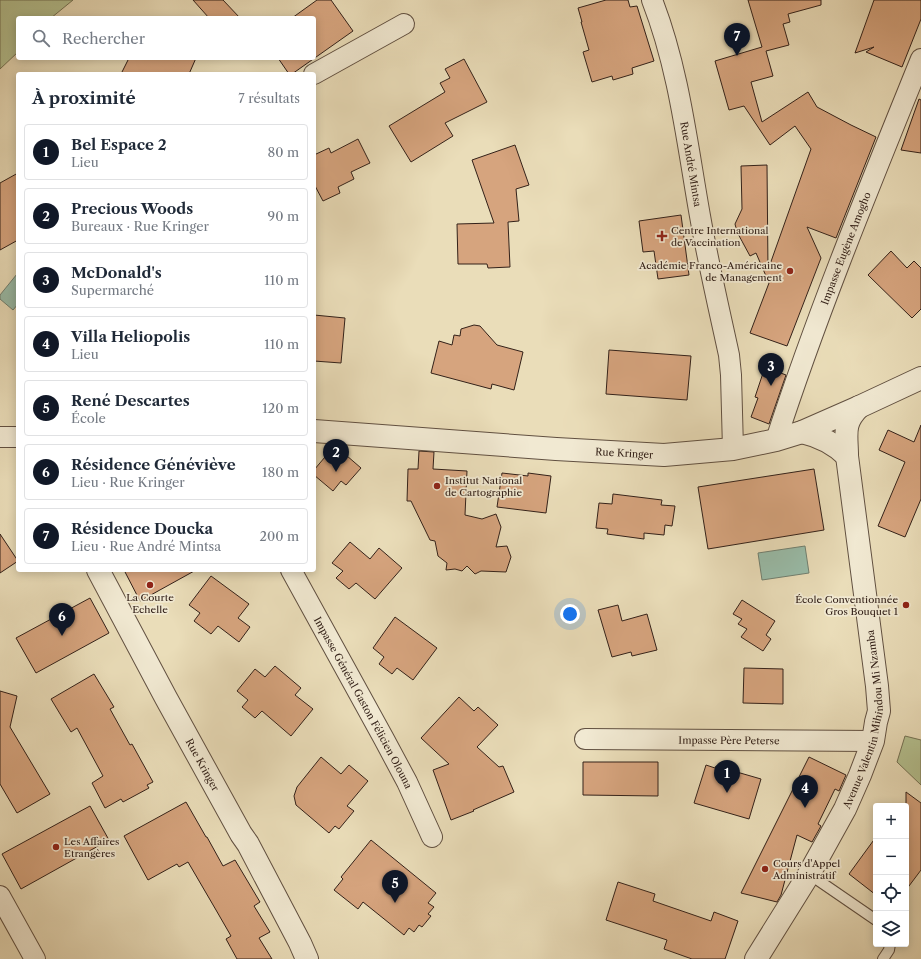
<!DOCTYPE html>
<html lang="fr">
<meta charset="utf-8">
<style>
body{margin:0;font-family:"Libre Caslon Text",serif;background:#f6f6f7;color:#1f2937}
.controls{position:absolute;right:12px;bottom:12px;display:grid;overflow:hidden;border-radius:4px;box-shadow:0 2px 10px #0003}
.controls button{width:36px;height:36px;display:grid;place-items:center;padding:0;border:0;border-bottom:1px solid #e0e1e3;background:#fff;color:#1f2937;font:20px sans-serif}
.you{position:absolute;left:570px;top:614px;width:14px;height:14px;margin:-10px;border:3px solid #fff;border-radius:50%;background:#1a73e8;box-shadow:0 0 0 6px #1a73e833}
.badge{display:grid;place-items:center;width:26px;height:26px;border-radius:50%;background:#111827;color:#fff;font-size:13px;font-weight:700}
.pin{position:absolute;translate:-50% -33px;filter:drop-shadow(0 1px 2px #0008)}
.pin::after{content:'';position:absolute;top:21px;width:14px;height:12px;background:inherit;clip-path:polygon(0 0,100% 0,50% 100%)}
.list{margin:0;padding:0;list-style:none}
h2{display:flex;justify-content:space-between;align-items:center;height:52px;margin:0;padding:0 16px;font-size:17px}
h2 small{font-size:13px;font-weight:400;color:#747a83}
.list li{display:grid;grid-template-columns:26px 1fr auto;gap:12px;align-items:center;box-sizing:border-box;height:56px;margin:0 8px 8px;padding:0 8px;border:1px solid #e0e1e3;border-radius:4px}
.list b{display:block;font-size:15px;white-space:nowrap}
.list p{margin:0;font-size:13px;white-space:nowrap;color:#747a83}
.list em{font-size:13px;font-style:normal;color:#747a83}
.icon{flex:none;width:22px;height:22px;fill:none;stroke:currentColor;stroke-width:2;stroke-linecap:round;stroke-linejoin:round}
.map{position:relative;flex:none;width:921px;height:959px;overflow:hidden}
.search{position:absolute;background:#fff;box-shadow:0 2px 10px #0003;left:16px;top:16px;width:300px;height:44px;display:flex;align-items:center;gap:10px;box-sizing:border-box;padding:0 14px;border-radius:4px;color:#747a83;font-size:15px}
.panel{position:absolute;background:#fff;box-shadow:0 2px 10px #0003;left:16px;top:72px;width:300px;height:500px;border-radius:4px}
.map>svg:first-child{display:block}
.green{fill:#b5c291;stroke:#747255}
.water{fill:#99bdaa;stroke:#707f70}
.building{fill:#d6a47e;stroke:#332119}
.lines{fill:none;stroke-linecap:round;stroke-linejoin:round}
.service-casing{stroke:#615041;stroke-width:12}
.minor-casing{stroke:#615041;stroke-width:22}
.tertiary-casing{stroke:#615041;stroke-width:24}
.service{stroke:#f1e9d2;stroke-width:10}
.minor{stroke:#f1e9d2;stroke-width:20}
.tertiary{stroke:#f1e9d2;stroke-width:22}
.poi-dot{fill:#8f2418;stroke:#f1e9d2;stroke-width:1.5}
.labels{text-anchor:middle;stroke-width:3.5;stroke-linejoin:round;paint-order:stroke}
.street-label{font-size:10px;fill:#332119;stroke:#f1e9d2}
.poi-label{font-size:10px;fill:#332119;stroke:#f1e9d2;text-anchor:start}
</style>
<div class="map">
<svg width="921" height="959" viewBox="0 0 921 959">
<rect width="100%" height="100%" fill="#eaddb9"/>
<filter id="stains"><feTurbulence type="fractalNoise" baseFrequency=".005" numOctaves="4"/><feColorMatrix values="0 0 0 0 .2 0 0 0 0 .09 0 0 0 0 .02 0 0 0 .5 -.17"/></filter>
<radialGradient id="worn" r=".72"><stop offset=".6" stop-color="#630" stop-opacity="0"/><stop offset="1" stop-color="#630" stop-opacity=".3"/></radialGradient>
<path class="green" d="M0 0H73L51 18H18V52L0 69Z
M905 736 921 740V785L897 762Z"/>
<path class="water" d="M17 274 18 275V304L13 310 0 299V295Z
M805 546 809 573 762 580 758 553Z"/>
<path class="building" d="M193 0H223L240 18H209Z
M317 0H331L353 31 292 74H289L278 58H314V18H292Z
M606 0H628L630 7 637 6 654 61 632 68 633 74 613 80 612 76 592 82 583 52 589 50 581 22H582L578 8Z
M748 0H821V5L788 14 790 22 783 24 789 45 766 51 773 76 751 82 762 122 808 92 817 107 851 125 876 137 836 238 807 227 821 258 787 346 750 333 769 283 756 253 750 256 737 232 735 224 742 209 741 166 767 165 768 270 811 149 795 126 770 145 744 106 729 110 715 61 762 47Z
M874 0H921V19L902 67 866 52 874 47 855 53Z
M129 58H196L189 74H121Z
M464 59 487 102 445 123 453 136 411 162 389 126 445 92 440 83 450 78 445 69Z
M919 99 921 100V153L901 150Z
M358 139 370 163 351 172 354 179 338 187 340 193 323 201 314 184V155L329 148 331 153Z
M515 145 529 185 516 189 519 221 508 222 510 267 488 268 487 264H458L457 224 494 223 472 160Z
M18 173V240L0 250V183Z
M681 215 689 275 658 279 654 251 643 252 639 221Z
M891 251 907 268 914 261 921 268V309L912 318 868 275Z
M314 315 345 318 341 363 314 361Z
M474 325 480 326 497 345 523 352 514 390 492 384 491 389 431 373 439 341 452 345 454 335 460 336 461 329Z
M609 350 691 356 687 400 606 394Z
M765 367 786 375 769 424 751 417 758 398 755 397Z
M921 425V499L905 537 878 526 905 462 879 450 888 430 914 442Z
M339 449 361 468 346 485 341 481 333 491 314 475V470L325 457 329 461Z
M419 451 434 452 433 469 467 471 465 515 482 519 496 514 501 527 496 547 507 546 511 557 506 572 481 571 475 574 467 566 462 571 455 569 446 570 447 563 438 556 435 541 430 540 411 501H407L408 469H418Z
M814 469 824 530 708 549 698 487Z
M502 473 528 476V473L551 476 546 513 497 507Z
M613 494 662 500 661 505 675 506 672 526 665 525 664 535 644 533V539L607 534 608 529 596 528 599 503 612 504Z
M0 534 18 561 0 573Z
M350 542 370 559 379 548 402 568 375 599 356 583 349 589 336 578 343 571 332 563Z
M124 570H196L140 601Z
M211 576 249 604 238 618 250 627 239 642 218 626 211 634 194 621 200 613 189 605Z
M90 598 109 633 36 673 16 638Z
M742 600 775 621 766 635 771 639 763 651 741 637 747 629 738 624 742 619 733 614Z
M618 605 622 621 647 614 657 650 632 656 631 652 612 657 598 610Z
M395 617 437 648 413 680 397 668 392 674 379 664 384 657 373 648Z
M275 666 301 688 295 695 313 709 291 736 262 711 255 718 242 707 248 700 237 691 255 669 265 677Z
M744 668 783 669V704L743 703Z
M94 674 114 707 110 709 130 745 132 744 153 782 147 785 149 788 123 802 121 799 105 808 92 783 103 776 77 728 71 732 51 699Z
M0 691 17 696 10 727 50 794 17 813 0 784Z
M459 697 474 711 478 707 498 725 477 747 499 767 503 766 514 792 473 810 474 811 451 820 433 770 449 764 421 738Z
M321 757 341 774 349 765 368 781 347 806 354 811 339 829 335 826 329 833 296 805 294 796 297 787Z
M809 757 846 775 839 791 835 789 818 824 821 826 812 842 797 835 781 895 777 902 741 893Z
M583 762H658V796L583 795Z
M706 765 715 768 716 766 761 779 749 819 694 803Z
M906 792 921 803V870L906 890Z
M186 802 206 837H207L223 866 235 860 260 902 254 906 270 932 259 938 272 959H237L226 939 231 936 216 910 188 862 179 867 177 864 148 880 124 836Z
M90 806 109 840 21 889 2 854Z
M876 837V895L849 874Z
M371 840 436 893 428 903 434 907 428 914 431 916 422 927 419 925 414 932 409 928 404 935 363 902 358 909 334 890 343 879 341 877Z
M618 882 655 894 653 901 711 921 714 912 738 921 725 959H692L664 949 667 940 606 920Z"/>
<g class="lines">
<g class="service-casing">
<path id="service" d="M809 874 876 920
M883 959 889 950 890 944"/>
</g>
<g class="minor-casing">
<g id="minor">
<path id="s1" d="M652 0C679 69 687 143 700 216 708 262 719 309 729 355L731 375 733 449"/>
<path d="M314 74 404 24"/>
<path d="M0 437H18"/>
<path id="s2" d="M776 440C818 311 870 185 921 59"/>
<path id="s3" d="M291 570 384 739 407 782 432 837"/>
<path id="s4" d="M585 739 873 741"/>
<path d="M0 896 35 959"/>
</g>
</g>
<g class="tertiary-casing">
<g id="tertiary">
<path id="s5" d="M314 431 556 449 664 455 733 449 776 440 802 432 859 407 921 378"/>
<path d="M802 432C819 436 835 444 847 456"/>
<path id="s6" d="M98 570 166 698 241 834 248 844 300 943 307 959"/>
<path id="s7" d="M756 959 809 874 845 809 860 775 873 741 876 722 879 711 877 686 847 456C847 434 842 424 859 407"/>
</g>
</g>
<use href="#service" class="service"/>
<use href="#minor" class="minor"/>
<use href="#tertiary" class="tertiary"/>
</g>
<g class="poi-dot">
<path d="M660 230h4v4h4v4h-4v4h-4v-4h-4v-4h4z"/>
<circle cx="790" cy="271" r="4"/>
<circle cx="437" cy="486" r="4"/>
<circle cx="150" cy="585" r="4"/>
<circle cx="906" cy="605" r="4"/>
<circle cx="56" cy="847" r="4"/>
<circle cx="765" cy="869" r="4"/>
</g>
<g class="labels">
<g class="street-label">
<text dy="4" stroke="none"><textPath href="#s1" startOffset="169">Rue André Mintsa</textPath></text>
<text dy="4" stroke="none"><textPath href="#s2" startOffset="204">Impasse Eugène Amogho</textPath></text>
<text dy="4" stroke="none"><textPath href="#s5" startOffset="311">Rue Kringer</textPath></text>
<text dy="4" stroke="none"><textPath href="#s3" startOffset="151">Impasse Général Gaston Félicien Olouna</textPath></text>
<text dy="4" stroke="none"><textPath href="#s7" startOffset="268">Avenue Valentin Mihindou Mi Nzamba</textPath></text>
<text dy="4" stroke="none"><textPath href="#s4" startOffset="144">Impasse Père Peterse</textPath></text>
<text dy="4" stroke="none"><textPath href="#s6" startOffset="221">Rue Kringer</textPath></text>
</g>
<g class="poi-label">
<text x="671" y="234">Centre International<tspan x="671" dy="12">de Vaccination</tspan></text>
<text x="782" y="269" text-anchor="end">Académie Franco-Américaine<tspan x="782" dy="12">de Management</tspan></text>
<text x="445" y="484">Institut National<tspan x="445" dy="12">de Cartographie</tspan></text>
<text x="150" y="601" text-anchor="middle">La Courte<tspan x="150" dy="12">Echelle</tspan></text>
<text x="898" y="603" text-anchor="end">École Conventionnée<tspan x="898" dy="12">Gros Bouquet 1</tspan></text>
<text x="64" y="845">Les Affaires<tspan x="64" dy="12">Etrangères</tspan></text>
<text x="773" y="867">Cours d'Appel<tspan x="773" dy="12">Administratif</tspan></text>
</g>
</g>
<rect width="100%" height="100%" filter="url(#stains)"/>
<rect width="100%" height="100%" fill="url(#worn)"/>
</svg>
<div class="controls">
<button>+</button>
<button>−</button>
<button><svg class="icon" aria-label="locate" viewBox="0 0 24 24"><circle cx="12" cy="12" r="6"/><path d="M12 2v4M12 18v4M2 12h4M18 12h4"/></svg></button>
<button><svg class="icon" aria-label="layers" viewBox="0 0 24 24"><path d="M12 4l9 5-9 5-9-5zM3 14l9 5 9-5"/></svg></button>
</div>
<div class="you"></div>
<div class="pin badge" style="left:727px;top:793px">1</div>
<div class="pin badge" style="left:336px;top:472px">2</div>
<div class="pin badge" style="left:771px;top:386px">3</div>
<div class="pin badge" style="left:805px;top:808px">4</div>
<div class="pin badge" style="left:395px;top:903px">5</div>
<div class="pin badge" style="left:62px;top:636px">6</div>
<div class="pin badge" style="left:737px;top:56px">7</div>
<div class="search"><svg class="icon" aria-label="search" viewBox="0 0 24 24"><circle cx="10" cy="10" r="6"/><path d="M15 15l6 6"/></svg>Rechercher</div>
<section class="panel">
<h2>À proximité<small>7 résultats</small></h2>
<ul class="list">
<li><span class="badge">1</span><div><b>Bel Espace 2</b><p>Lieu</p></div><em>80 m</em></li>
<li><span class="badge">2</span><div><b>Precious Woods</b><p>Bureaux · Rue Kringer</p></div><em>90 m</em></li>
<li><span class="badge">3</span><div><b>McDonald's</b><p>Supermarché</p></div><em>110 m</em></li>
<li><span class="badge">4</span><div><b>Villa Heliopolis</b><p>Lieu</p></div><em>110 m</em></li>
<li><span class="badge">5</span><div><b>René Descartes</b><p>École</p></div><em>120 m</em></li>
<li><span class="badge">6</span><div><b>Résidence Généviève</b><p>Lieu · Rue Kringer</p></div><em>180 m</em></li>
<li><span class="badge">7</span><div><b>Résidence Doucka</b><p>Lieu · Rue André Mintsa</p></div><em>200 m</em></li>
</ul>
</section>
</div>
